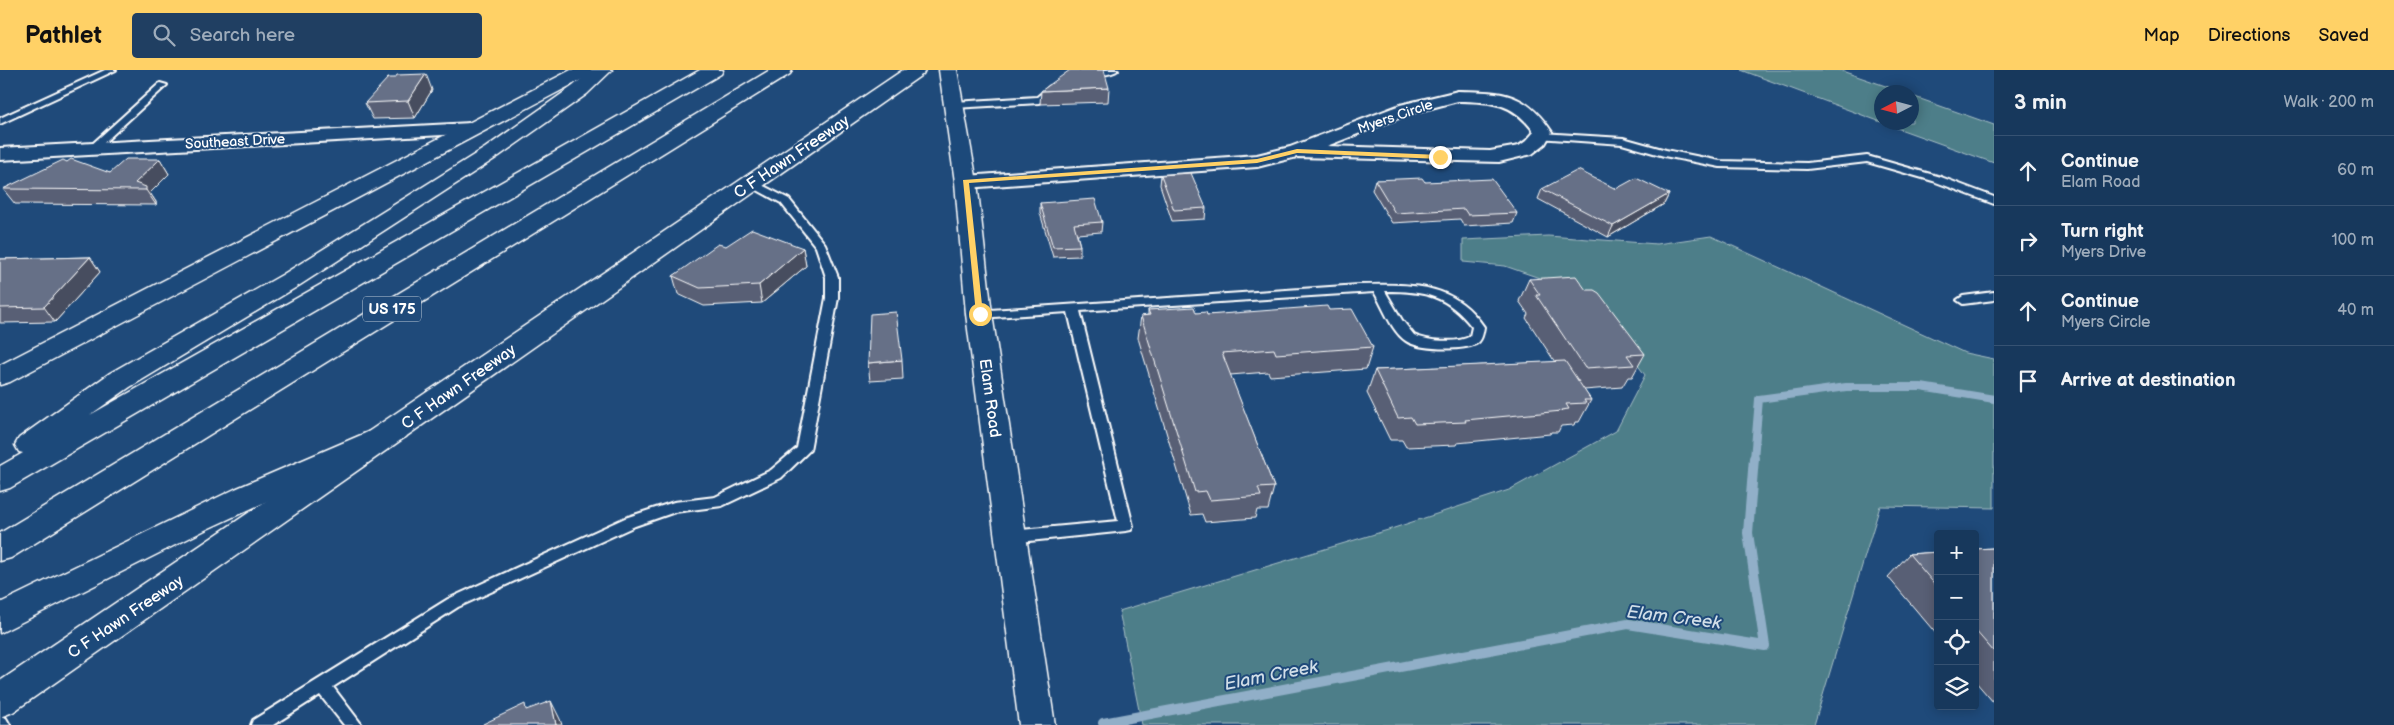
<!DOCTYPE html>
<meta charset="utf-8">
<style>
body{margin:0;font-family:"Balsamiq Sans",sans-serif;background:#203f62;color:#f1f3f6}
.controls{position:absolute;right:15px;bottom:15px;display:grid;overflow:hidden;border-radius:5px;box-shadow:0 2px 12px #0003}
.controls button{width:45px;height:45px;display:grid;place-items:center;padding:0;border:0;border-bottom:1px solid #365272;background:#17385c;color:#f1f3f6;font:25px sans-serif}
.compass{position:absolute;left:1874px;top:15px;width:45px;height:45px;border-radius:50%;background:#17385c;box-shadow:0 2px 12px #0003;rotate:264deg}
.stop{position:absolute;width:15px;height:15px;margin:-11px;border:4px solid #ffd166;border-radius:50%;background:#fff}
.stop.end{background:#ffd166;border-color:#fff;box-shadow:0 1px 5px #0008}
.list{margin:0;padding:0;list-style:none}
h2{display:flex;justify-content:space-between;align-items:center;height:65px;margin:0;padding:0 20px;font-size:21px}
h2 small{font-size:16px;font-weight:400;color:#9eacbb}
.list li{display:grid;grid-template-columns:32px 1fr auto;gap:15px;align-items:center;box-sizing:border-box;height:70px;padding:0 20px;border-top:1px solid #365272}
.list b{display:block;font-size:19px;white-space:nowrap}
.list p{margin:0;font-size:16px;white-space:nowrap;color:#9eacbb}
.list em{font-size:16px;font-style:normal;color:#9eacbb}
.icon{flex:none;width:28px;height:28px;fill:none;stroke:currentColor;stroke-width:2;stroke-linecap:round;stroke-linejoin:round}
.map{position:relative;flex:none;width:1994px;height:655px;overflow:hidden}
header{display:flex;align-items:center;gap:30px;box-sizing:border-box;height:70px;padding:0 25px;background:#ffd166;color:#111}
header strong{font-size:24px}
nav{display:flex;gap:28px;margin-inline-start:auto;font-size:18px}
.search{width:350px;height:45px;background:#203f62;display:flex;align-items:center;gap:12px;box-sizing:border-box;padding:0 18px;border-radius:5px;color:#9eacbb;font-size:19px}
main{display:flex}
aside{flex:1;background:#17385c}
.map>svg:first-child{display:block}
.green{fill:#4e7e89;stroke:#a6bec4}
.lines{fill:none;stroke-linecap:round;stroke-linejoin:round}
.stream-far1{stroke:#91afc8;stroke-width:8}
.stream{stroke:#91afc8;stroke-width:10}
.service-casing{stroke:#fff;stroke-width:4}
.minor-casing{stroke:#fff;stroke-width:4}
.secondary-casing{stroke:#fff;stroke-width:3}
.motorway-casing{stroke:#fff;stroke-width:3}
.service{fill:#1f4a7a;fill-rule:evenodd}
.minor{fill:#1f4a7a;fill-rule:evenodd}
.secondary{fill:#1f4a7a;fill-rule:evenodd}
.motorway{fill:#1f4a7a;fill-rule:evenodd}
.wall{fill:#585f74;stroke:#fff}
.shaded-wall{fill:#474e5e;stroke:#fff}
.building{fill:#666f87;stroke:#fff}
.route{fill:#ffd166}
.labels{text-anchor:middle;stroke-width:4;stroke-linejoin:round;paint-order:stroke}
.far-street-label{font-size:14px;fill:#fff;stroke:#1f4a7a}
.shield{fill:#1f4a7a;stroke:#bcc9d7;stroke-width:1}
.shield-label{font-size:15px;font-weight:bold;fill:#fff}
.street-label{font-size:16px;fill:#fff;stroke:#1f4a7a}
.water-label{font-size:18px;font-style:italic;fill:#d1dee8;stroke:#1f4a7a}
</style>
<header>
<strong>Pathlet</strong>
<div class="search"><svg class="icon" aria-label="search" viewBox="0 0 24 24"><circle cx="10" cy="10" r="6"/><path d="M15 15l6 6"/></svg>Search here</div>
<nav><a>Map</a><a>Directions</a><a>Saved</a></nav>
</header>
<main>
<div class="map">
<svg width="1994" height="655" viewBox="0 0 1994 655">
<rect width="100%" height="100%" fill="#1f4a7a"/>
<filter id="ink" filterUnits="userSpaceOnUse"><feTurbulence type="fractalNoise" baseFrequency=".02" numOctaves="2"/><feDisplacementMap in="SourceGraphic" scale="10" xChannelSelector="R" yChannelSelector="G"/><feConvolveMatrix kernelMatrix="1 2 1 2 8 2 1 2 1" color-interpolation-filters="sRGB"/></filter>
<g filter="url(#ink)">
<path class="green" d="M1741 0H1839L1903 22H1882L1881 52Z
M1912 26 1994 55V93L1883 53 1912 52Z
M1548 166 1657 174 1711 166 1965 283 1994 289V438L1880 436 1814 655H1142L1119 541 1388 460 1509 420 1616 361 1645 305 1601 245 1574 220 1505 196 1463 192V170Z"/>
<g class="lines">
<path class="stream-far1" d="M1754 389 1759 329 1846 317H1921L1994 329"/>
<path class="stream" d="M1103 653 1628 554 1765 576 1748 463 1754 388"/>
<g class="service-casing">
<path id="service" d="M105 0H116L0 54V48Z
M1091 0H1118C1112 5 1089 8 1083 3Z
M160 13 167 15 96 80H90V76Z
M1050 16 1057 18 1039 33 954 38 949 35 954 32 1037 27Z
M1541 63 1623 68 1666 80 1720 91 1807 93 1867 86 1941 107 1994 127V134L1933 111 1867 92 1807 99 1720 97 1664 86 1622 74 1538 68 1536 66Z
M752 110 789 129 825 174 838 207V228L810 380 781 408 722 436 675 442 635 456 458 537 333 617 362 655H344L320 625 273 655H251L253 650 448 529 625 448 674 432 715 427 771 400 797 378 826 228V207L816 177 781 133 748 115 747 113Z
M1359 215C1409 215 1452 210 1484 257 1483 263 1482 271 1476 274 1462 281 1419 280 1406 271 1391 261 1383 236 1374 222L1080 241 1133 456 1131 460 1126 461 1010 473 1005 471 1003 467 1005 463 1010 461 1118 451 1068 242 979 248 975 247 973 244 975 241ZM1385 221C1425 221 1447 225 1472 257L1470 266C1459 274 1426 271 1414 265L1402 250Z
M1994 222V230L1963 234 1957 230 1963 226Z
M0 646 6 648 10 655H0Z"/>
</g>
<g class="minor-casing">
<path id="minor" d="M1458 21C1504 22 1525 22 1552 62L1545 74 1532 84 1499 92 1297 87 1257 97 966 118 959 116 956 112 959 108 966 106 1257 85 1290 77 1400 35ZM1458 31C1492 32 1513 32 1534 62L1526 71 1519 76 1490 81 1327 76 1412 43Z
M471 53 478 55 480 59 478 63 0 90V78Z"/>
</g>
<g class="secondary-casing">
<path id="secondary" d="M571 0H594L592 4 10 312 0 315V295Z
M903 0H925L923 4 13 642 0 647V611Z
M939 0H957L977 112 992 244 1055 655H1019L966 244 955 112Z"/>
</g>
<g class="motorway-casing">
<path id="motorway" d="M592 0H612L587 24 499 86 300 215 130 317 90 345 700 0H723L721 4 10 418 0 421V396L23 383 19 382 15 375 19 368 110 303 282 205 485 78 573 16Z
M770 0H792L790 4 11 488 0 491V463Z
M396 350 406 353 410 360 406 367 207 459 0 563V533L235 419Z"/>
</g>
<use href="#service" class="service"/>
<use href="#minor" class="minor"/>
<use href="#secondary" class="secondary"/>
<use href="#motorway" class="motorway"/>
</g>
<path class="wall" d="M1109 18 1108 32 1040 34 1041 21Z
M432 20 415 48 373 49 365 33Z
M160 89 169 104 150 123 156 132V135L15 134 3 119 67 92 110 103Z
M1161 105 1206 138 1205 149 1172 151 1160 115Z
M1375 110 1425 112 1517 143 1513 153 1464 156 1460 149 1392 153 1372 120Z
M1542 119H1616L1669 124 1664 134 1608 167 1538 129Z
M1040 133 1102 152 1101 162 1077 164 1080 176V186L1053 187 1040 143Z
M726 176 803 178 806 196 762 233 704 236 678 224 673 206Z
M90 187 100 202 55 252 0 253V189Z
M1529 209 1586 220 1645 284 1632 307H1628L1622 317 1584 320 1591 330 1579 352H1575L1574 355 1561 356 1558 362H1551L1550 364 1457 373 1456 375 1406 377 1402 370H1390L1367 323 1375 300 1555 292 1526 248 1528 244 1519 231Z
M1148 240 1196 243 1207 245 1329 240 1373 277 1366 299 1270 306 1268 302 1230 305 1274 417 1268 440H1257L1255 448 1205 452 1202 444 1191 445 1138 268 1141 246 1148 245Z
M902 290 903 309 870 311 868 293Z
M1994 478V633L1975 611V479Z
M1938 482V566L1888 507 1909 484Z"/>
<path class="shaded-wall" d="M426 4 432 20 415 48 408 31Z
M160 89 169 104 150 123 156 132V135L146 120 135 113Z
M1669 124 1664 134 1608 167 1613 156Z
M803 178 806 196 762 233 759 215Z
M90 187 100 202 55 252 44 237Z
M551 631 560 649 562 655H556Z"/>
<path class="building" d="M1070 0H1104L1109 18 1041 21Z
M426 4 408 31 365 33 388 8H395L397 5Z
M71 89 110 103 126 89H160L135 113 146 117V120L3 119 63 90 67 92Z
M1578 100 1616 119 1636 108 1669 124 1613 156 1542 119Z
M1191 103 1206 138 1174 140 1161 105Z
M1422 108 1425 112 1492 109 1517 143 1468 145 1464 139 1395 143 1375 110Z
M1095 129 1102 152 1074 154 1080 176 1053 177 1040 133Z
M752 159 803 178 759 215 700 218 673 206 718 174 726 176Z
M90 187 44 237 0 238V189Z
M1576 206 1586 220H1594L1599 223 1645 284 1627 285 1634 295 1585 298 1536 225H1540L1529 209Z
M1327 236 1329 240 1352 239 1373 277 1276 284 1274 279 1222 283 1274 417 1258 418 1261 426 1210 430 1206 421 1195 422 1141 246 1150 245 1148 240 1194 237 1196 243 1206 242 1207 245Z
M896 242 902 290 868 293 870 244Z
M1565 291 1591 330H1584L1586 333 1566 334 1569 339 1561 340 1562 341 1465 350 1466 352 1415 354 1411 347 1398 348 1375 300Z
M1994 478V582L1975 560V479Z
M1938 482V518L1909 484Z
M551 631 556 655H483V654L525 634 526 640Z"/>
</g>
<path class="route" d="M1297 79 1440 85 1443 87 1440 89 1297 83 1257 93 969 113 983 244 980 246 976 244 963 110 1257 89Z"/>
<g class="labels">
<g class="far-street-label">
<text transform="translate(1395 46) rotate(-19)" y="5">Myers Circle</text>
<text transform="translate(235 71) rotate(-3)" y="5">Southeast Drive</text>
</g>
<rect class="shield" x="363" y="226.5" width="58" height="25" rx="4"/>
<g class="shield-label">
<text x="392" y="244">US 175</text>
</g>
<g class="street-label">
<text transform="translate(791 86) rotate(-34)" y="6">C F Hawn Freeway</text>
<text transform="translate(458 316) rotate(-35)" y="6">C F Hawn Freeway</text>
<text transform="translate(991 328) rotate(82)" y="6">Elam Road</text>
<text transform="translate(125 546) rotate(-34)" y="6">C F Hawn Freeway</text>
</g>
<g class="water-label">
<text transform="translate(1674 547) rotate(7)" y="6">Elam Creek</text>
<text transform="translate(1271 605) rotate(-11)" y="6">Elam Creek</text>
</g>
</g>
</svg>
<div class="controls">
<button>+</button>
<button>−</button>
<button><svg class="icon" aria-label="locate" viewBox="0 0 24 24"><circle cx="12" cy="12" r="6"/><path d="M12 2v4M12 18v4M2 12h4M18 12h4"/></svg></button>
<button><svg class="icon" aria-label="layers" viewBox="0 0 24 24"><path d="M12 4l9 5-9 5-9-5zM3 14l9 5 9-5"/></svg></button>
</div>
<svg class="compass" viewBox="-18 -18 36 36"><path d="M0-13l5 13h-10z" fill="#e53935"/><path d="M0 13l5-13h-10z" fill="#9eacbb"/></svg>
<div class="stop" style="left:980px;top:244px"></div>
<div class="stop end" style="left:1440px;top:87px"></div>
</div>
<aside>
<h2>3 min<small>Walk · 200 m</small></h2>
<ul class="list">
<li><svg class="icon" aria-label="ahead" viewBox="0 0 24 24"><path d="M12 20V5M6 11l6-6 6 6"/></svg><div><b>Continue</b><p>Elam Road</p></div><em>60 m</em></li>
<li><svg class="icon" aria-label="right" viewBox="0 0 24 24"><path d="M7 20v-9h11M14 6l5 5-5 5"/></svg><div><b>Turn right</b><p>Myers Drive</p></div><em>100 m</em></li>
<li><svg class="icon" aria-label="ahead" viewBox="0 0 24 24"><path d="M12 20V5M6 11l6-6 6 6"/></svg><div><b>Continue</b><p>Myers Circle</p></div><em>40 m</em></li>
<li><svg class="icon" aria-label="arrive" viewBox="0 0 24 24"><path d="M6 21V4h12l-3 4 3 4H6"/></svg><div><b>Arrive at destination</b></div></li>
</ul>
</aside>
</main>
